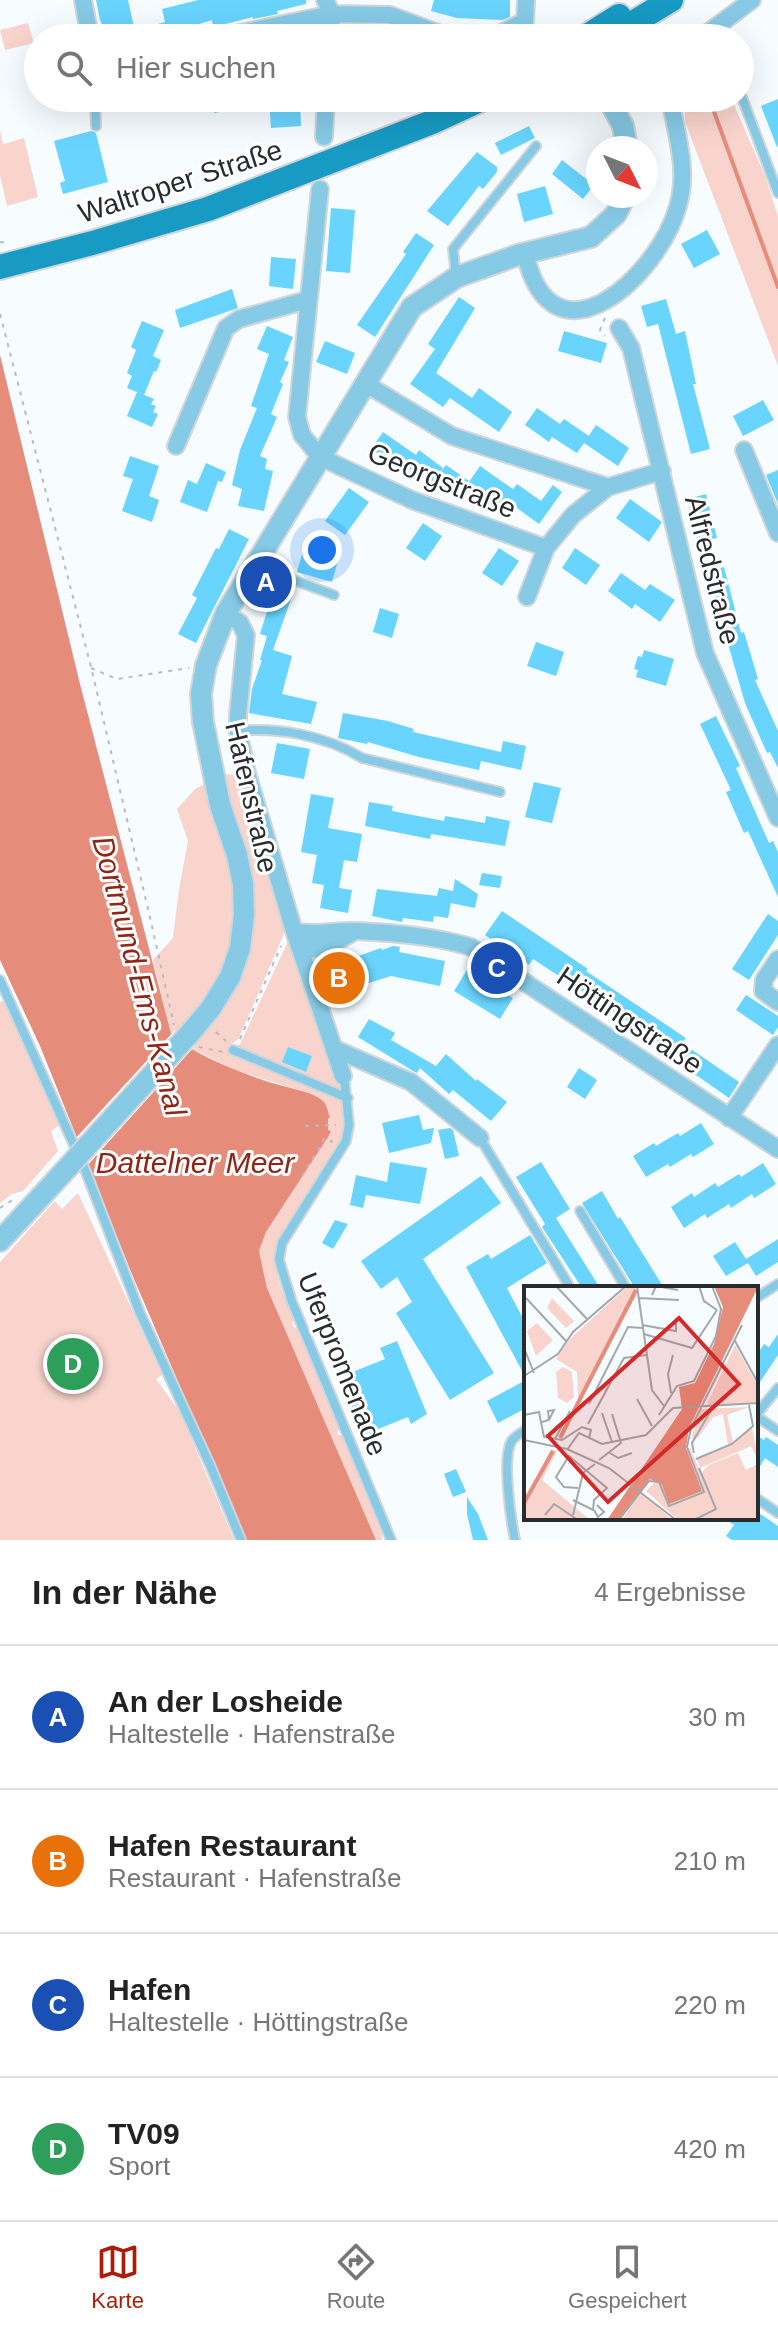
<!DOCTYPE html>
<html lang="de">
<meta charset="utf-8">
<style>
body{margin:0;font-family:Helvetica,sans-serif;background:#f6f6f6;color:#222}
.compass{position:absolute;left:586px;top:136px;width:72px;height:72px;border-radius:50%;background:#fff;box-shadow:0 8px 32px #0002;rotate:132deg}
.you{position:absolute;left:322px;top:550px;width:28px;height:28px;margin:-20px;border:6px solid #fff;border-radius:50%;background:#1a73e8;box-shadow:0 0 0 12px #1a73e833}
.badge{display:grid;place-items:center;width:52px;height:52px;border-radius:50%;background:#ac1d07;color:#fff;font-size:26px;font-weight:700}
.pin{position:absolute;translate:-50% -50%;border:4px solid #fff;box-shadow:0 2px 8px #0006}
.list{margin:0;padding:0;list-style:none}
h2{display:flex;justify-content:space-between;align-items:center;height:104px;margin:0;padding:0 32px;font-size:34px}
h2 small{font-size:26px;font-weight:400;color:#767676}
.list li{display:grid;grid-template-columns:52px 1fr auto;gap:24px;align-items:center;box-sizing:border-box;height:144px;padding:0 32px;border-top:2px solid #e0e0e0}
.list b{display:block;font-size:30px;white-space:nowrap}
.list p{margin:0;font-size:26px;white-space:nowrap;color:#767676}
.list em{font-size:26px;font-style:normal;color:#767676}
.icon{flex:none;width:44px;height:44px;fill:none;stroke:currentColor;stroke-width:2;stroke-linecap:round;stroke-linejoin:round}
.map{position:relative;flex:none;width:778px;height:1540px;overflow:hidden}
.search{position:absolute;background:#fff;box-shadow:0 8px 32px #0002;left:24px;right:24px;top:24px;height:88px;display:flex;align-items:center;gap:20px;box-sizing:border-box;padding:0 28px;border-radius:44px;color:#767676;font-size:30px}
.sheet{height:680px;background:#fff}
nav{display:flex;justify-content:space-around;align-items:center;box-sizing:border-box;height:112px;border-top:2px solid #e0e0e0;background:#fff;font-size:22px;color:#767676}
nav a{display:grid;justify-items:center;gap:4px}
nav .on{color:#ac1d07}
.map>svg:first-child{display:block}
.green{fill:#f8d4cd}
.water{fill:#e68c7b}
.pier{fill:#f6fcff}
.lines{fill:none;stroke-linecap:round;stroke-linejoin:round}
.stream{stroke:#e68c7b;stroke-width:4}
.building{fill:#69d4fd}
.service-casing{stroke:#d1d6d9;stroke-width:12}
.minor-casing{stroke:#d1d6d9;stroke-width:20}
.tertiary-casing{stroke:#d1d6d9;stroke-width:24}
.primary-casing{stroke:#d1d6d9;stroke-width:28}
.path{stroke:#b7bcbe;stroke-width:2;stroke-dasharray:4 6;stroke-linecap:butt}
.service{stroke:#87cae6;stroke-width:8}
.minor{stroke:#87cae6;stroke-width:16}
.tertiary{stroke:#87cae6;stroke-width:20}
.primary{stroke:#179ac3;stroke-width:24}
.tertiary-bridge-casing{stroke:#d1d6d9;stroke-width:24;stroke-linecap:butt}
.tertiary-bridge{stroke:#87cae6;stroke-width:20}
.labels{text-anchor:middle;stroke-width:6;stroke-linejoin:round;paint-order:stroke}
.street-label{font-size:28px;fill:#292b2c;stroke:#fff}
.water-label{font-size:30px;font-style:italic;fill:#8f2516;stroke:#fff}
.inset-river{fill:none;stroke:#e68c7b;stroke-width:4}
.inset-road{fill:none;stroke:#a4a8ab;stroke-width:2}
.view{fill:#d62828;fill-opacity:0.15;stroke:#d62828;stroke-width:4}
.inset-edge{fill:none;stroke:#292b2c;stroke-width:4}
</style>
<div class="map">
<svg width="778" height="1540" viewBox="0 0 778 1540">
<rect width="100%" height="100%" fill="#f6fcff"/>
<path class="green" d="M28 23 34 43 5 50 0 30Z
M684 98H731L765 176 778 216V366L685 122Z
M0 130 3 144 24 138 38 197 7 206 0 175Z
M224 774 242 776 285 925 283 936 239 1038 232 1044 239 1045 242 1040 290 937 332 1050 346 1103 345 1137 279 1240C268 1267 284 1294 294 1319L292 1325 298 1330 339 1428 337 1434 342 1436 382 1533V1540H376L267 1288 259 1251 266 1232 327 1137 328 1118 308 1093 235 1070 180 1043 171 1033 153 960 173 938 179 889 188 841 177 809 195 789Z
M6 1000 60 1125 51 1131 58 1151 23 1191 12 1194 0 1203V1002Z
M78 1193 162 1375 156 1379 180 1412 234 1540H0V1262L55 1201 62 1209Z"/>
<path class="water" d="M0 355 80 684 171 1033C190 1054 248 1076 276 1084 291 1089 311 1091 323 1101 327 1105 328 1112 330 1118H328V1130L331 1131 328 1137 266 1232 259 1251 267 1288 376 1540H246L134 1279 40 1046 0 960Z"/>
<path class="pier" d="M175 1030 183 1040 195 1046 86 1167 74 1140Z"/>
<g class="lines">
<path class="stream" d="M709 98 778 287"/>
</g>
<path class="building" d="M96 0H128L134 27 124 29 126 38H108L100 20Z
M198 0H306V4L277 11 278 14 253 19V17L213 27 212 20 161 36 158 24 165 22 162 9Z
M434 0H510V17L503 20 457 18 431 11Z
M243 98 245 108 214 113 213 102Z
M300 98 301 126 271 128 269 100Z
M778 99V147H777L761 106Z
M529 126 535 138 501 155 495 143Z
M91 131 96 133 108 182 63 194 60 183 65 181 54 141Z
M477 152 497 167V172L483 189 479 186 448 226 427 211Z
M562 160 594 185 583 199 552 174Z
M545 186 553 214 524 222 517 194Z
M331 208 355 210 350 273 326 271Z
M707 230 720 254 694 268 681 244Z
M416 233 434 245 375 337 357 325 406 254 403 252Z
M271 257 296 259 293 289 269 286Z
M232 289 238 308 180 328 175 310Z
M459 297 475 308 436 373 472 398 479 388 512 412 499 432 450 398 443 407 410 384 435 349 428 344Z
M666 299 676 334 685 331 696 384H693L710 449 691 454 658 324 647 327 641 306Z
M142 321 164 330 153 356 161 360 156 372 154 371 144 395 137 392 154 399 151 404 156 406 153 412 158 414 152 427 127 416 137 392 127 388 132 376 127 373 136 350 131 347Z
M267 326 293 337 284 360 289 362 280 382 283 384 271 414 277 417 260 456 267 459 265 469 273 471 264 511 238 506 242 489 232 485 240 450 257 408 251 406 269 354 257 349Z
M564 331 607 343 601 363 558 351Z
M325 341 355 353 347 374 316 362Z
M763 400 774 420 743 436 733 416Z
M537 408 560 424 564 419 589 436 577 453 552 437 549 442 525 425Z
M596 425 629 448 618 466 584 443Z
M383 432 416 455 419 450 443 468 431 484 407 467 404 472 371 449Z
M130 456 159 466 149 496 159 500 152 522 122 511 133 479 123 476Z
M206 463 226 472 222 482 218 481 207 512 180 502 188 480 197 484Z
M446 465 469 481 463 491 439 474Z
M480 466 513 489 517 484 541 501 553 485 562 492 539 524 506 500 502 505 469 482Z
M778 470V504L766 475Z
M349 488 369 502 345 535 325 521Z
M706 494 717 538 698 543 687 499Z
M630 499 662 522 649 542 616 518Z
M423 523 442 536 425 561 406 548Z
M229 529 249 539 196 643 178 634 197 598 192 595 216 548 219 549Z
M304 547 339 557 332 582 297 572Z
M499 548 519 561 502 586 482 573Z
M575 548 600 565 586 585 562 568Z
M724 567 741 633 744 632 758 679 755 680 778 731V768L770 752 767 753 745 703 722 623 719 624 706 572Z
M621 573 645 590 650 584 675 600 660 622 635 604 632 609 608 591Z
M276 583 295 588 273 650 292 656 282 694 317 702 311 724 249 713 252 689 262 660H260L267 636 260 634Z
M380 608 399 614 392 638 373 632Z
M536 642 564 652 556 676 527 666Z
M644 650 674 659 666 686 636 677 638 670 634 669 638 656 642 657Z
M343 713 388 721 414 729 413 732 501 752 503 741 526 746 521 770 481 761 479 770 419 757 368 742 367 744 338 738Z
M716 716 740 766 736 768 769 843 773 841 778 852V897L748 831 744 833 726 792 731 790 700 724Z
M277 743 310 749 304 779 271 773Z
M534 782 561 788 552 823 525 817Z
M311 794 334 798 328 828 362 834 357 862 344 860 339 888 352 890 348 913 320 908 324 885 312 883 317 855 301 852Z
M369 802 393 806 392 811 444 821 445 816 485 823 486 816 510 821 505 846 431 834 430 839 365 826Z
M482 873 502 876 500 888 479 885Z
M455 879 478 894 475 908 451 903 448 918 434 916 433 922 403 918 402 922 372 916 377 889 437 896 439 888 453 891Z
M502 911 588 969 586 971 686 1038 682 1043 739 1082 729 1098 683 1066 686 1060 635 1026 533 959 529 965 485 935Z
M768 914 778 921V935L749 980 732 969Z
M393 946 400 947 399 952 445 961 440 986 391 976 338 993 330 966 381 948 382 950Z
M467 970 513 998 500 1019 454 991Z
M746 995 778 1016V1027L773 1035 736 1010Z
M369 1019 395 1033 391 1040 436 1066 446 1054 476 1081 477 1079 507 1102 491 1121 453 1090 449 1094 420 1068 417 1073 413 1071 358 1037Z
M288 1047 312 1056 306 1072 282 1062Z
M579 1068 597 1080 585 1099 567 1087Z
M419 1115 423 1130 434 1128 431 1143 389 1153 382 1123Z
M701 1123 714 1144 693 1157 691 1154 670 1167 668 1164 646 1177 633 1156 654 1143 656 1146 678 1133 680 1136Z
M450 1128 453 1130 459 1156 445 1159 438 1130Z
M390 1162 427 1168 420 1204 366 1195 363 1208 350 1205 356 1175 387 1182Z
M541 1162 570 1209 556 1218 600 1288H582L542 1227 545 1224 516 1177Z
M763 1163 776 1184 754 1198 752 1194 731 1208 729 1204 707 1218 705 1214 684 1228 671 1207 692 1193 694 1197 715 1183 718 1187 739 1174 741 1177Z
M481 1176 501 1203 423 1259 494 1373 450 1400 396 1313 412 1302 397 1277 381 1289 361 1261Z
M602 1191 618 1219 620 1217 664 1288H635L582 1203Z
M335 1220 348 1224 333 1249 322 1243Z
M530 1235 547 1263 507 1288 526 1324V1378L466 1267 488 1254 491 1259Z
M778 1239V1262L756 1276 748 1263 726 1276 713 1256 735 1242 746 1259Z
M778 1334V1355L756 1388V1356L764 1344 769 1347Z
M397 1341 427 1414 411 1424 408 1417 363 1435 340 1377 385 1359 380 1348Z
M526 1380V1408L498 1423 487 1401Z
M756 1435 764 1440 766 1437 778 1445V1467L765 1458 756 1473Z
M456 1469 466 1492 453 1497 444 1474Z
M467 1497 478 1514 488 1540H473L467 1514Z
M756 1511 778 1526V1540H732L726 1536 734 1525 724 1518H756Z"/>
<g class="lines">
<g class="service-casing">
<path id="service" d="M740 92 778 193
M95 98 96 126
M456 276 453 249 536 146
M256 566 334 595
M238 731C280 727 326 736 362 758L500 792
M0 980 86 1172 140 1313 210 1465 241 1540
M233 1050 348 1098
M344 1076 349 1125 346 1141 282 1243 279 1260 292 1302 391 1540
M480 1138 568 1284
M580 1211 626 1288
M756 1298 778 1284
M756 1415 778 1388
M756 1416 778 1431
M756 1498 778 1513
M515 1540C511 1520 502 1460 511 1442 515 1436 520 1433 526 1430"/>
</g>
<g class="minor-casing">
<path id="minor" d="M83 0 90 38
M325 0 332 14 330 38
M217 38 332 14 390 15 451 38
M492 38 525 21 526 0
M701 38 752 0
M324 137 326 98
M320 189 297 417 302 435 320 457 412 500 546 548
M525 253C552 374 659 276 678 206 689 170 676 134 670 98
M619 328 631 348 705 653 778 818
M366 384 452 436 608 487
M176 446 226 328 239 319 307 300
M744 450 778 533
M527 597 546 548 573 515 608 487 662 471
M226 613 240 623 246 635 238 715V731L247 773 294 931 343 1076
M294 931C315 936 336 930 357 931 396 933 434 936 471 947L778 1149
M299 945C319 956 333 943 352 933
M778 959 764 980 763 991 778 1002
M335 1049 411 1082 480 1138
M729 1118 778 1045"/>
</g>
<g class="tertiary-casing">
<path id="tertiary" d="M608 98 623 126 627 148
M191 1032 211 1008 230 977 240 948 244 915 243 884 237 855 220 805 203 722 201 694 206 665 226 613 412 307 457 277 518 255 591 237 616 214 625 196
M0 1241 70 1165"/>
</g>
<g class="primary-casing">
<path id="primary" d="M584 38 619 16
M608 38 671 0
M0 267 96 242 208 209 432 122 484 98"/>
</g>
<path class="path" d="M0 242 10 243
M0 314 91 667 152 926 174 1025
M605 318 600 330 605 336
M91 668 117 679 189 668
M216 1032 226 1041
M240 1039 281 946
M199 1047 224 1052
M305 1126 336 1125
M302 1176 325 1138 333 1142
M0 1208 16 1198"/>
<use href="#service" class="service"/>
<use href="#minor" class="minor"/>
<use href="#tertiary" class="tertiary"/>
<use href="#primary" class="primary"/>
<g class="tertiary-bridge-casing">
<path id="tertiary-bridge" d="M70 1165 191 1032"/>
</g>
<use href="#tertiary-bridge" class="tertiary-bridge"/>
</g>
<g class="labels">
<g class="street-label">
<text transform="translate(180 181) rotate(-18)" y="10">Waltroper Straße</text>
<text transform="translate(442 480) rotate(22)" y="10">Georgstraße</text>
<text transform="translate(713 570) rotate(76)" y="10">Alfredstraße</text>
<text transform="translate(252 797) rotate(77)" y="10">Hafenstraße</text>
<text transform="translate(630 1020) rotate(34)" y="10">Höttingstraße</text>
<text transform="translate(343 1364) rotate(68)" y="10">Uferpromenade</text>
</g>
<g class="water-label">
<text transform="translate(139 976) rotate(75)" y="10">Dortmund-Ems-Kanal</text>
<text x="195" y="1173">Dattelner Meer</text>
</g>
</g>
<g transform="translate(524 1286)">
<rect width="234" height="234" fill="#f6fcff"/>
<path d="M104 0H111L113 8 35 153 54 112 53 86 32 73 46 53ZM28 12 50 35 42 42 23 22ZM13 37 29 54 12 70 3 45ZM211 59 234 100V116L182 120ZM39 81 48 86 50 111 43 117 34 112 32 86ZM225 121 203 129 209 156 228 141 234 174 227 160 176 182 173 173 204 159 199 128 189 131 174 152 167 153 177 123ZM166 162 187 211 178 186 185 179 214 167 222 184 234 178V234H154L122 205ZM27 163 33 165 18 194 66 234H0V215ZM117 206 148 234H98Z" fill="#f8d4cd"/>
<path d="M190 0 234 1 165 142 162 162 178 205 145 218 138 199 126 193 94 234H83L158 123 155 101 171 97 190 58 199 21Z" fill="#e68c7b"/>
<path class="inset-river" d="M36 152 112 4M0 217 29 165"/>
<path class="inset-road" d="M32 0 63 33M113 0 128 104 140 120M175 0 180 15 193 24M128 9 132 0 154 4M2 12 42 55M114 12 155 14M118 39 152 45V32M120 48 168 62 193 24M211 55 234 97M0 62 10 87M0 90 34 68 49 46 102 0M147 107 144 88 149 69M113 113 128 140M65 118 104 41 119 42M78 127 88 156M0 129 15 126 20 151 38 154 58 141 67 144 65 152M135 129 153 100 170 95 192 50 197 23 188 0M18 136 25 134 30 124 24 125 25 134M64 138 100 72 123 69M31 153 46 125M0 154 43 163 85 182 152 234M43 164 55 147 78 158 122 149 149 122 234 117M86 167 94 172 108 167M170 167 168 157 189 121M172 173 208 158 229 140 225 119M75 174 97 157 88 128M49 214 69 224 70 214 83 202 45 170 32 191 40 201 54 202M70 224 74 231 80 226 73 219M21 229 30 218 54 234M49 229 59 187 71 178M95 234 125 195 135 196 145 220 180 206 163 161 167 142 218 39M170 234 192 223 175 182"/>
<path class="view" d="M155 32 215 98 84 216 24 150Z"/>
<rect width="234" height="234" class="inset-edge"/>
</g>
</svg>
<svg class="compass" viewBox="-18 -18 36 36"><path d="M0-13l5 13h-10z" fill="#e53935"/><path d="M0 13l5-13h-10z" fill="#767676"/></svg>
<div class="you"></div>
<div class="pin badge" style="left:266px;top:582px;background:#1a4fb4">A</div>
<div class="pin badge" style="left:339px;top:978px;background:#e8710a">B</div>
<div class="pin badge" style="left:497px;top:968px;background:#1a4fb4">C</div>
<div class="pin badge" style="left:73px;top:1364px;background:#2e9e5b">D</div>
<div class="search"><svg class="icon" aria-label="search" viewBox="0 0 24 24"><circle cx="10" cy="10" r="6"/><path d="M15 15l6 6"/></svg>Hier suchen</div>
</div>
<section class="sheet">
<h2>In der Nähe<small>4 Ergebnisse</small></h2>
<ul class="list">
<li><span class="badge" style="background:#1a4fb4">A</span><div><b>An der Losheide</b><p>Haltestelle · Hafenstraße</p></div><em>30 m</em></li>
<li><span class="badge" style="background:#e8710a">B</span><div><b>Hafen Restaurant</b><p>Restaurant · Hafenstraße</p></div><em>210 m</em></li>
<li><span class="badge" style="background:#1a4fb4">C</span><div><b>Hafen</b><p>Haltestelle · Höttingstraße</p></div><em>220 m</em></li>
<li><span class="badge" style="background:#2e9e5b">D</span><div><b>TV09</b><p>Sport</p></div><em>420 m</em></li>
</ul>
</section>
<nav>
<a class="on"><svg class="icon" aria-label="map" viewBox="0 0 24 24"><path d="M3 6l6-2 6 2 6-2v14l-6 2-6-2-6 2zM9 4v14M15 6v14"/></svg>Karte</a>
<a><svg class="icon" aria-label="directions" viewBox="0 0 24 24"><path d="M12 3l9 9-9 9-9-9zM9 14v-3h6M13 9l2 2-2 2"/></svg>Route</a>
<a><svg class="icon" aria-label="saved" viewBox="0 0 24 24"><path d="M7 4h10v16l-5-4-5 4z"/></svg>Gespeichert</a>
</nav>
